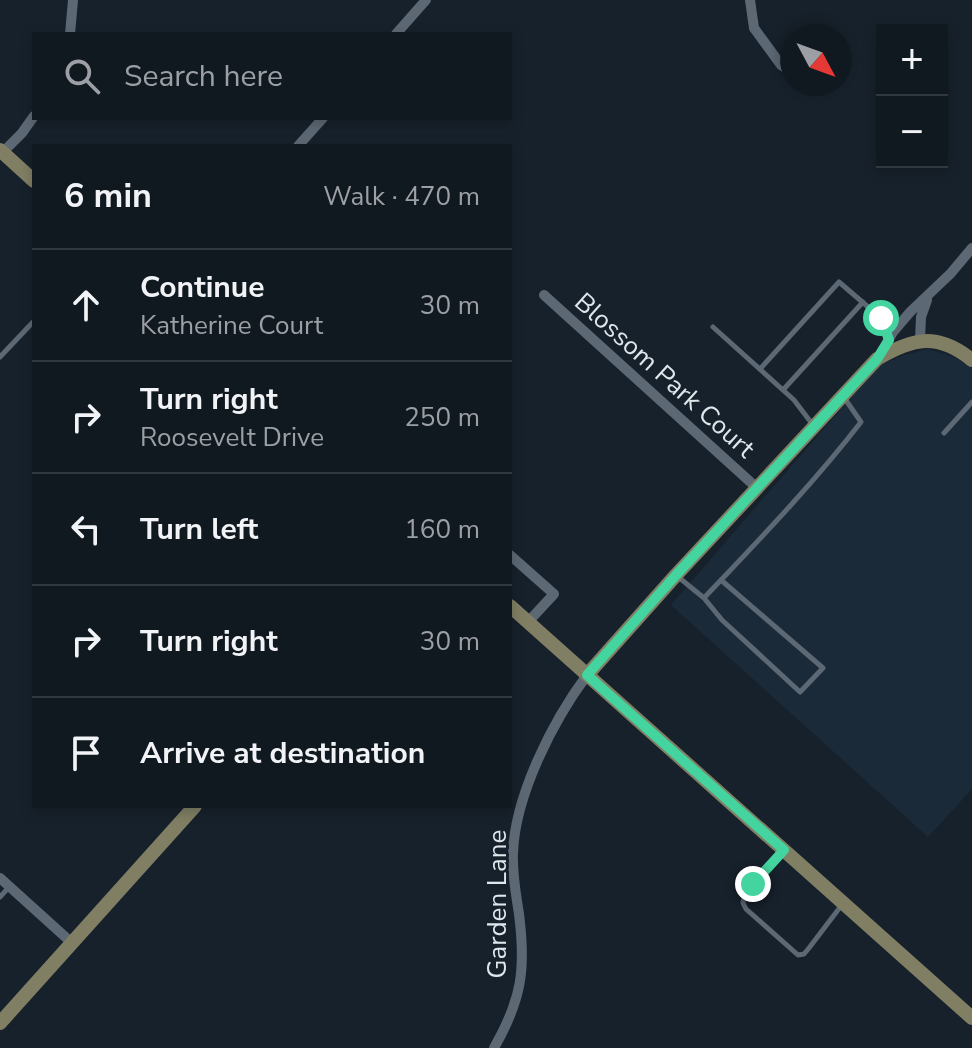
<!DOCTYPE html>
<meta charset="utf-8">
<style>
body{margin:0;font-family:"Nunito Sans",sans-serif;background:#1a2229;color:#f1f3f6}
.controls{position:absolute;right:24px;top:24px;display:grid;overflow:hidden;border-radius:0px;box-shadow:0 4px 12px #0003}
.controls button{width:72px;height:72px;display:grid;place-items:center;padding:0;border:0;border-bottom:2px solid #30383e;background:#111920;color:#f1f3f6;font:40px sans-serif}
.compass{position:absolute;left:780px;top:24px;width:72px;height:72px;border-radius:50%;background:#111920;box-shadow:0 4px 12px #0003;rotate:131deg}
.stop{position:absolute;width:24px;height:24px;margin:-18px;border:6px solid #43d4a0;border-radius:50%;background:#fff}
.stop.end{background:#43d4a0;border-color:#fff;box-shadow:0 2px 8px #0008}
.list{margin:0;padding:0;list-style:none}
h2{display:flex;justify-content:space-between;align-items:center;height:104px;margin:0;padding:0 32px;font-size:34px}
h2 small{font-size:26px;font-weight:400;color:#9ca0a5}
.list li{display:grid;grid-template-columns:52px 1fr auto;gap:24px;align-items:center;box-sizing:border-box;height:112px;padding:0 32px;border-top:2px solid #30383e}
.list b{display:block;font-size:30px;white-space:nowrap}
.list p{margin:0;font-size:26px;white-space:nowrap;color:#9ca0a5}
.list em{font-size:26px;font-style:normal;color:#9ca0a5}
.icon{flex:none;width:44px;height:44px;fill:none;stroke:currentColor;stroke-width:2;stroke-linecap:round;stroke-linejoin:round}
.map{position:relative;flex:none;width:972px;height:1048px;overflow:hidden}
.search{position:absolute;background:#111920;box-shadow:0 4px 12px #0003;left:32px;top:32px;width:480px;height:88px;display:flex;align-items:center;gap:20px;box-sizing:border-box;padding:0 28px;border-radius:0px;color:#9ca0a5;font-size:30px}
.panel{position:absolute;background:#111920;box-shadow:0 4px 12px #0003;left:32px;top:144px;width:480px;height:664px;border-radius:0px}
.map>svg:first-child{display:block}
.built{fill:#1b2a39}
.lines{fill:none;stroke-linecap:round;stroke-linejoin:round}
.lane{stroke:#5c6874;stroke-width:5}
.street{stroke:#5c6874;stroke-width:10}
.secondary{stroke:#807f64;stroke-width:14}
.route{stroke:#43d4a0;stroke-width:10}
.labels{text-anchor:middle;stroke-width:6;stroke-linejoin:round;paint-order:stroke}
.street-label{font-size:26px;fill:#dfe6ec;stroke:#17212b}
</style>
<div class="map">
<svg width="972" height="1048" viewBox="0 0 972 1048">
<rect width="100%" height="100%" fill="#17212b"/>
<path class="built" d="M928 349 954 357 972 368V789L928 837 671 605 878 366 904 355Z"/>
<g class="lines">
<path class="lane" d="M713 327 794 400 813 425
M0 357 34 321
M760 369 839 282 881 318 889 339
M783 390 863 302
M944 433 972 402
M677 576 704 598C758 541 813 484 861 422L843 396
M704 598 722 620 800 692 823 668 721 580
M784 850 744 897 743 903 746 909 798 955 804 954 809 948 841 906
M0 897 9 887"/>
<path class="street" d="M750 0 754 28 781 65 792 72
M70 34 73 0
M396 34 426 0
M298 146 323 118
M3 152 22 133 34 116
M544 295 757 488
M920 340 921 317 927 300
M878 358 893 332 911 311 951 273 972 248
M510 555 554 594 528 622
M0 878 72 943
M494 1048C522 999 526 969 519 914 516 894 512 874 513 853 515 795 553 721 587 675"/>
<path class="secondary" d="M0 150 34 181
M510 606 972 1018
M587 675 676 575 877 359C913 338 937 332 972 360
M0 1023 195 806"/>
</g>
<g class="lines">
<path class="route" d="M753 884 784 850 587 675 676 575 877 359 889 340 881 318"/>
</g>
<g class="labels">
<g class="street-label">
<text transform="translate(665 375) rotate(42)" y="9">Blossom Park Court</text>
<text transform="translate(497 904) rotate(-90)" y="9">Garden Lane</text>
</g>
</g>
</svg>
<div class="controls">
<button>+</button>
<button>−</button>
</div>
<svg class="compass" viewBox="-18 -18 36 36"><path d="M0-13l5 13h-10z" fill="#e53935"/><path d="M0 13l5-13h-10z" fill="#9ca0a5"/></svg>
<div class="stop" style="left:881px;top:318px"></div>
<div class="stop end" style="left:753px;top:884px"></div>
<div class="search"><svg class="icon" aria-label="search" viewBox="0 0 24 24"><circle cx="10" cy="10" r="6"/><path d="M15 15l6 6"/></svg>Search here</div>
<section class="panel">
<h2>6 min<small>Walk · 470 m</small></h2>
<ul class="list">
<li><svg class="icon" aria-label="ahead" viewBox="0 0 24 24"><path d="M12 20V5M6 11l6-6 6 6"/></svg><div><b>Continue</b><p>Katherine Court</p></div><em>30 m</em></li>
<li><svg class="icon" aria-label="right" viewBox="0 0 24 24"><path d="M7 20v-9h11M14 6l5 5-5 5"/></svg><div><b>Turn right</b><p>Roosevelt Drive</p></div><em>250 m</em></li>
<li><svg class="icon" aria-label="left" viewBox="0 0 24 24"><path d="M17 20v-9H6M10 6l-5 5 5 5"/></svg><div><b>Turn left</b></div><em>160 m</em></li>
<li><svg class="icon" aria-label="right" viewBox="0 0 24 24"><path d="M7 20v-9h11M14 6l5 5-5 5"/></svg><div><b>Turn right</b></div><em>30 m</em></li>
<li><svg class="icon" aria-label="arrive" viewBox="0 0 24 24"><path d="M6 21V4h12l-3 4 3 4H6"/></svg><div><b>Arrive at destination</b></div></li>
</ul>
</section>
</div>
